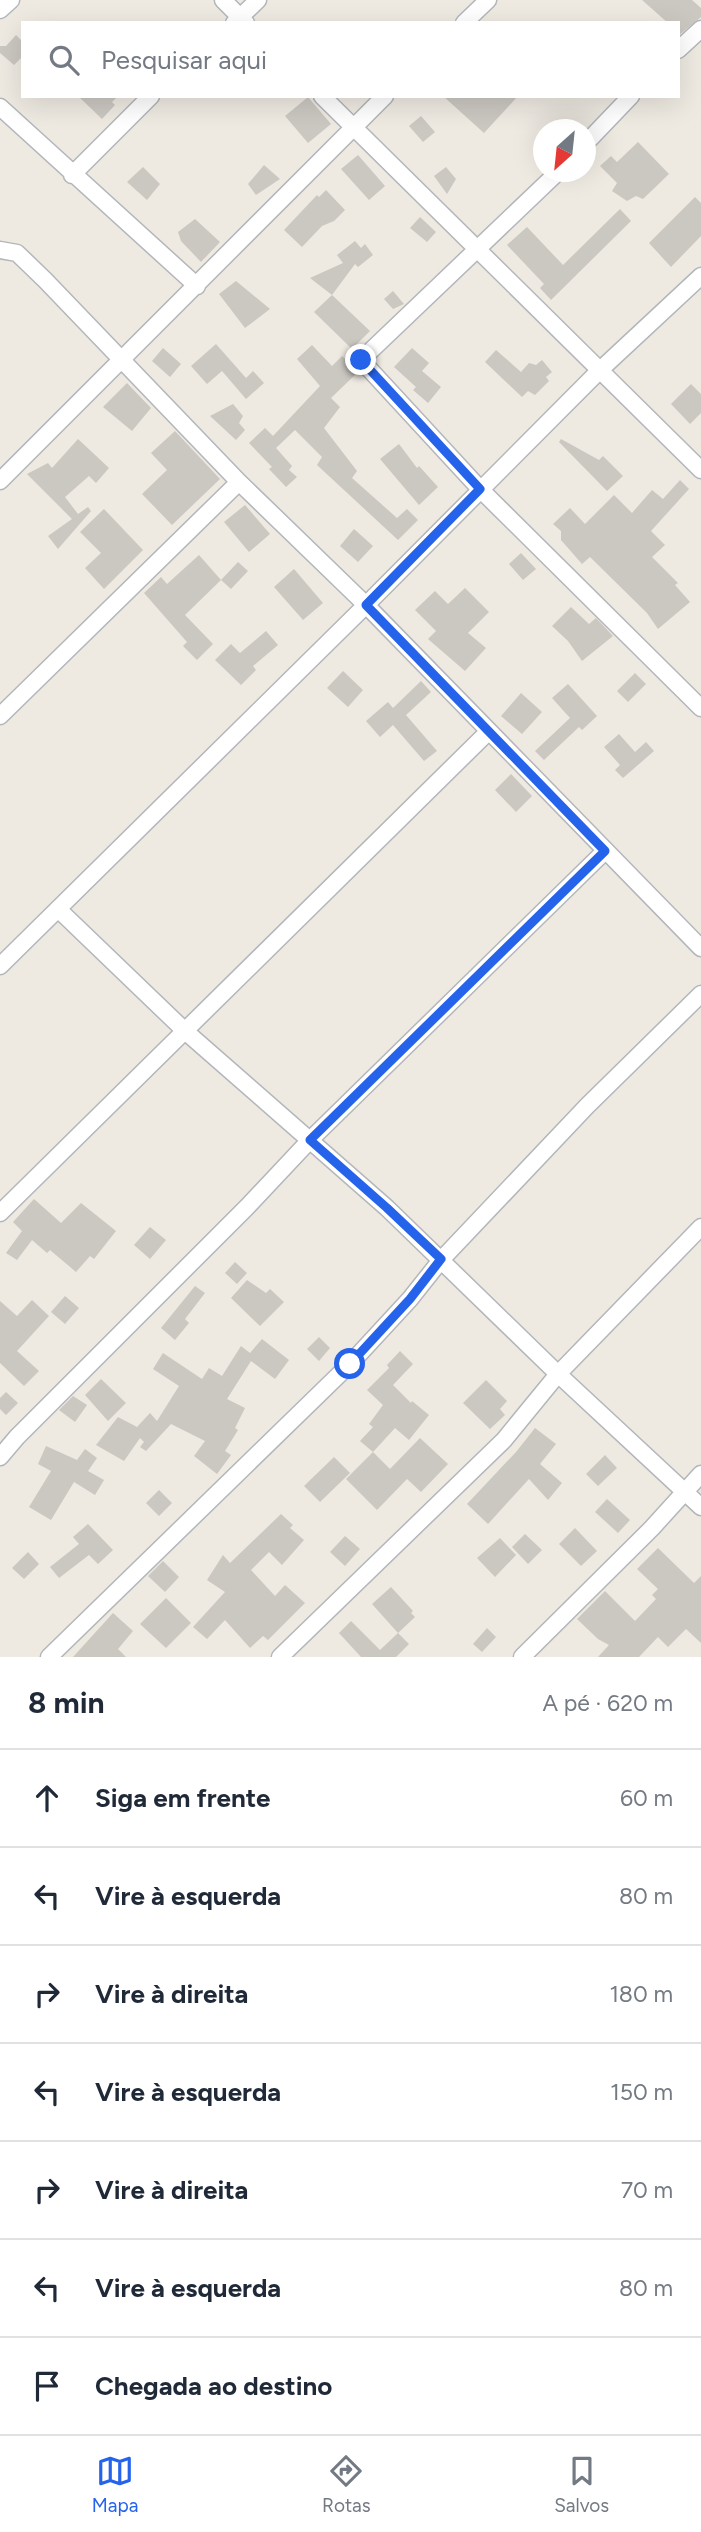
<!DOCTYPE html>
<html lang="pt">
<meta charset="utf-8">
<style>
body{margin:0;font-family:Figtree,sans-serif;background:#f6f6f7;color:#1f2937}
.compass{position:absolute;left:533px;top:119px;width:63px;height:63px;border-radius:50%;background:#fff;box-shadow:0 7px 28px #0002;rotate:207deg}
.stop{position:absolute;width:21px;height:21px;margin:-16px;border:5px solid #2563eb;border-radius:50%;background:#fff}
.stop.end{background:#2563eb;border-color:#fff;box-shadow:0 2px 7px #0008}
.list{margin:0;padding:0;list-style:none}
h2{display:flex;justify-content:space-between;align-items:center;height:91px;margin:0;padding:0 28px;font-size:30px}
h2 small{font-size:23px;font-weight:400;color:#747a83}
.list li{display:grid;grid-template-columns:46px 1fr auto;gap:21px;align-items:center;box-sizing:border-box;height:98px;padding:0 28px;border-top:2px solid #e0e1e3}
.list b{display:block;font-size:26px;white-space:nowrap}
.list em{font-size:23px;font-style:normal;color:#747a83}
.icon{flex:none;width:38px;height:38px;fill:none;stroke:currentColor;stroke-width:2;stroke-linecap:round;stroke-linejoin:round}
.map{position:relative;flex:none;width:701px;height:1657px;overflow:hidden}
.search{position:absolute;background:#fff;box-shadow:0 7px 28px #0002;left:21px;right:21px;top:21px;height:77px;display:flex;align-items:center;gap:18px;box-sizing:border-box;padding:0 24px;border-radius:0px;color:#747a83;font-size:26px}
.sheet{height:777px;background:#fff}
nav{display:flex;justify-content:space-around;align-items:center;box-sizing:border-box;height:98px;border-top:2px solid #e0e1e3;background:#fff;font-size:19px;color:#747a83}
nav a{display:grid;justify-items:center;gap:4px}
nav .on{color:#2563eb}
.map>svg:first-child{display:block}
.building{fill:#cbc7c1}
.lines{fill:none;stroke-linecap:round;stroke-linejoin:round}
.street-casing{stroke:#b3b6ba;stroke-width:19}
.street{stroke:#fff;stroke-width:16}
.route{stroke:#2563eb;stroke-width:9}
</style>
<div class="map">
<svg width="701" height="1657" viewBox="0 0 701 1657">
<rect width="100%" height="100%" fill="#eeeae2"/>
<path class="building" d="M642 0H692L701 8V17L678 36V23H668Z
M16 35 23 42V56L14 65 0 53V46H6Z
M78 96H118L112 102 115 105 102 119Z
M443 96H518L484 133Z
M308 97 331 124 308 143 285 116Z
M421 116 435 132 423 142 409 126Z
M638 142 669 174 643 199 636 196 627 201 612 191 617 183 600 166 611 156 617 162Z
M358 155 385 186 369 200 341 169Z
M264 165 280 179 256 195 248 184Z
M143 167 160 184 147 200 127 182Z
M446 167 456 179 447 194 434 176Z
M326 190 345 210 334 221 322 226 302 247 284 230 317 195 319 197Z
M695 197 701 203V236L671 267 649 243Z
M620 209 631 221 551 300 540 288 544 284 507 245 527 227 563 265Z
M420 217 436 232 427 242 410 228Z
M195 219 220 242 201 262 181 241 178 232Z
M355 241 361 248 365 244 373 255 358 267 355 264 332 295 310 278 343 263 337 255Z
M236 281 270 309 245 328 219 294Z
M393 291 404 304 393 309 384 299Z
M332 295 370 331 352 349 314 312Z
M216 344 246 378 253 371 264 383 246 399 222 371 207 384 191 366Z
M312 345 332 366 342 356 358 372 331 398 340 407 324 428 357 471 352 478 397 518 407 509 418 520 398 540 317 465 322 457 295 430 276 448 292 466 289 470 297 477 286 487 269 469 272 467 249 443 265 428 273 436 320 386 297 359Z
M163 348 181 364 170 377 152 361Z
M412 348 429 363 422 371 441 387 428 403 413 390 416 387 394 367Z
M496 350 521 372 529 363 536 365 542 360 552 372 546 377 549 381 535 395 528 391 522 397 485 362Z
M127 383 151 408 132 431 103 407Z
M691 384 701 394V413L690 424 671 404Z
M233 404 243 416 239 423 245 430 236 440 210 416Z
M175 431 220 479 172 525 142 494 167 470 151 453Z
M78 439 109 468 96 483 89 476 65 497 78 514 88 507 91 511 58 549 48 536 72 519 27 474 48 463 52 468Z
M561 439 599 460 603 456 623 476 607 491 559 442Z
M399 444 417 468 419 466 438 487 419 505 380 459Z
M680 480 689 489 651 531 665 545 652 557 678 583 675 585 690 602 658 629 647 613 590 557 582 564 561 540V531L553 524 570 508 585 524 614 495 632 513 652 490 663 499Z
M245 505 270 534 249 552 224 522Z
M104 509 143 550 104 589 85 568 101 553 80 532Z
M354 529 373 546 358 562 340 546Z
M521 553 536 569 523 580 509 564Z
M199 555 221 580 185 615 213 644 197 660 183 646 187 642 144 593 161 577 167 584Z
M238 562 248 571 231 589 221 580Z
M294 569 323 603 303 620 274 587Z
M465 588 489 612 468 633 486 648 465 671 428 639 436 631 415 610 435 591 448 604Z
M571 607 589 624 596 618 613 636 582 661 568 641 552 626Z
M266 631 278 645 253 666 256 670 241 685 215 660 231 644 240 653Z
M343 671 363 690 348 707 327 688Z
M635 673 646 684 628 702 617 691Z
M421 681 431 692 406 715 437 751 424 761 393 725 380 737 366 721 388 702 393 708Z
M568 684 597 716 582 730 579 727 544 760 535 751 570 718 552 698Z
M521 693 542 712 522 734 501 716Z
M619 734 635 752 646 742 654 751 623 778 615 770 620 765 604 747Z
M511 774 532 796 516 812 495 790Z
M34 1199 61 1223 81 1203 116 1231 94 1259 90 1256 76 1272 50 1250 47 1253 32 1240 17 1260 6 1253 22 1231 13 1222Z
M150 1227 166 1240 150 1259 134 1245Z
M235 1262 247 1273 237 1284 225 1273Z
M247 1280 266 1293 270 1289 284 1302 260 1326 231 1298Z
M195 1286 205 1293 185 1319 189 1323 175 1340 161 1328Z
M65 1296 79 1308 65 1324 51 1312Z
M32 1300 49 1316 17 1351 39 1371 24 1386 0 1363V1301L17 1316Z
M319 1337 330 1348 319 1361 307 1349Z
M262 1339 289 1360 275 1379 251 1361 227 1399 245 1408 235 1428 238 1430 225 1451 231 1455 217 1474 194 1456 205 1441 171 1424 146 1451 140 1447 144 1442 140 1438 124 1461 96 1445 118 1417 137 1427 150 1413 157 1421 179 1386 153 1369 163 1353 202 1379 209 1368 222 1376 241 1346 250 1353Z
M400 1351 413 1364 393 1385 411 1403 412 1401 429 1415 409 1440 395 1428 373 1452 360 1441 373 1427 369 1424 383 1405 367 1390 389 1368 387 1365Z
M101 1379 126 1403 108 1421 85 1395Z
M486 1380 507 1401 500 1409 505 1415 490 1429 463 1403Z
M6 1392 18 1403 6 1415 0 1409V1398Z
M73 1396 87 1405 75 1422 59 1410Z
M535 1428 556 1444 540 1464 562 1483 548 1500 529 1479 488 1524 467 1504 516 1452Z
M420 1438 448 1464 421 1492 407 1479 377 1510 346 1479 373 1452 390 1469Z
M46 1446 77 1460 85 1449 97 1458 88 1471 104 1480 95 1495 74 1482 51 1520 29 1507 51 1471 38 1464Z
M605 1455 617 1468 598 1486 586 1474Z
M334 1457 350 1473 320 1502 304 1486Z
M159 1490 172 1503 159 1516 146 1503Z
M607 1499 630 1520 618 1533 595 1512Z
M281 1514 293 1525 290 1528 304 1540 282 1565 269 1552 251 1570 275 1596 285 1585 305 1603 268 1640 263 1636 250 1648 225 1620 207 1639 193 1627 225 1592 207 1580 223 1555 230 1563Z
M88 1524 113 1550 98 1564 89 1555 59 1578 50 1567 79 1544 73 1537Z
M575 1528 597 1551 581 1566 559 1544Z
M525 1534 542 1550 528 1564 512 1547Z
M345 1536 360 1549 345 1566 330 1552Z
M500 1538 516 1555 495 1577 477 1558Z
M658 1548 694 1583 701 1576V1643L686 1629 668 1647 658 1637 639 1657H598L609 1645 598 1639 577 1619 605 1591 635 1621 656 1599 652 1595 658 1589 637 1569Z
M28 1552 39 1564 24 1579 12 1568Z
M163 1561 179 1577 165 1592 148 1576Z
M391 1587 413 1611 411 1613 415 1617 398 1633 372 1604Z
M166 1598 191 1623 166 1648 140 1624Z
M113 1613 133 1631 118 1649 126 1657H73Z
M351 1621 380 1650 398 1633 409 1644 396 1657H361L339 1633Z
M487 1628 496 1637 482 1652 473 1644Z"/>
<g class="lines">
<g class="street-casing">
<path id="street" d="M223 0 246 23
M0 10 11 0
M234 23 258 0
M464 23 488 0
M678 50 701 29
M322 96 701 470
M0 107 197 286
M586 143 631 96
M558 172 361 360 480 489 701 708
M72 175 151 96
M0 250 17 253 45 280 239 482 366 605 701 948
M0 481 385 96
M0 716 239 482
M58 909 185 1031 387 1208 558 1374 701 1507
M0 966 366 605 599 371 701 276
M0 1213 488 732
M0 1457 17 1437 247 1207 310 1140 605 851
M49 1657 350 1364 410 1299 441 1260 587 1106 701 994
M280 1657 504 1440 558 1374 701 1227
M522 1657 652 1528 701 1474"/>
</g>
<use href="#street" class="street"/>
</g>
<g class="lines">
<path class="route" d="M350 1364 410 1299 441 1259 387 1208 310 1140 605 851 366 605 480 489 361 360"/>
</g>
</svg>
<svg class="compass" viewBox="-18 -18 36 36"><path d="M0-13l5 13h-10z" fill="#e53935"/><path d="M0 13l5-13h-10z" fill="#747a83"/></svg>
<div class="stop" style="left:350px;top:1364px"></div>
<div class="stop end" style="left:361px;top:360px"></div>
<div class="search"><svg class="icon" aria-label="search" viewBox="0 0 24 24"><circle cx="10" cy="10" r="6"/><path d="M15 15l6 6"/></svg>Pesquisar aqui</div>
</div>
<section class="sheet">
<h2>8 min<small>A pé · 620 m</small></h2>
<ul class="list">
<li><svg class="icon" aria-label="ahead" viewBox="0 0 24 24"><path d="M12 20V5M6 11l6-6 6 6"/></svg><div><b>Siga em frente</b></div><em>60 m</em></li>
<li><svg class="icon" aria-label="left" viewBox="0 0 24 24"><path d="M17 20v-9H6M10 6l-5 5 5 5"/></svg><div><b>Vire à esquerda</b></div><em>80 m</em></li>
<li><svg class="icon" aria-label="right" viewBox="0 0 24 24"><path d="M7 20v-9h11M14 6l5 5-5 5"/></svg><div><b>Vire à direita</b></div><em>180 m</em></li>
<li><svg class="icon" aria-label="left" viewBox="0 0 24 24"><path d="M17 20v-9H6M10 6l-5 5 5 5"/></svg><div><b>Vire à esquerda</b></div><em>150 m</em></li>
<li><svg class="icon" aria-label="right" viewBox="0 0 24 24"><path d="M7 20v-9h11M14 6l5 5-5 5"/></svg><div><b>Vire à direita</b></div><em>70 m</em></li>
<li><svg class="icon" aria-label="left" viewBox="0 0 24 24"><path d="M17 20v-9H6M10 6l-5 5 5 5"/></svg><div><b>Vire à esquerda</b></div><em>80 m</em></li>
<li><svg class="icon" aria-label="arrive" viewBox="0 0 24 24"><path d="M6 21V4h12l-3 4 3 4H6"/></svg><div><b>Chegada ao destino</b></div></li>
</ul>
</section>
<nav>
<a class="on"><svg class="icon" aria-label="map" viewBox="0 0 24 24"><path d="M3 6l6-2 6 2 6-2v14l-6 2-6-2-6 2zM9 4v14M15 6v14"/></svg>Mapa</a>
<a><svg class="icon" aria-label="directions" viewBox="0 0 24 24"><path d="M12 3l9 9-9 9-9-9zM9 14v-3h6M13 9l2 2-2 2"/></svg>Rotas</a>
<a><svg class="icon" aria-label="saved" viewBox="0 0 24 24"><path d="M7 4h10v16l-5-4-5 4z"/></svg>Salvos</a>
</nav>
